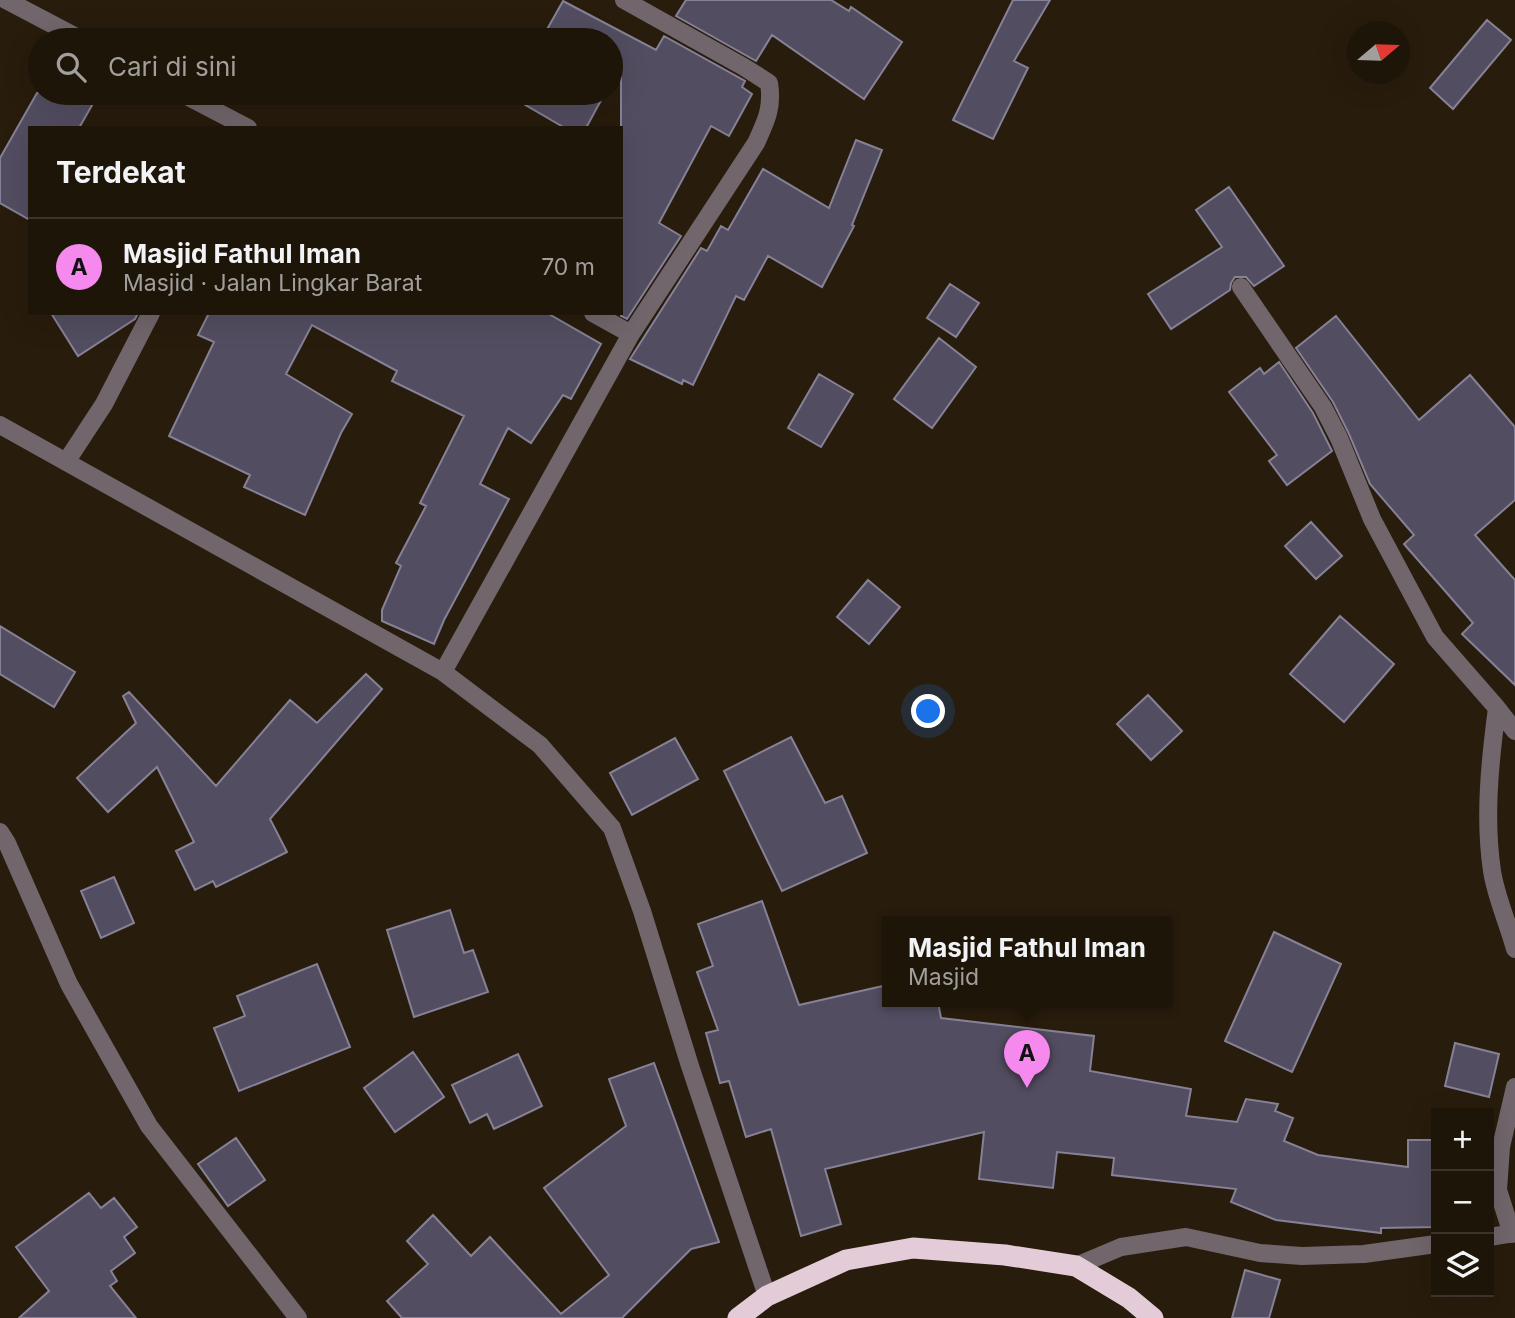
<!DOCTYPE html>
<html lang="id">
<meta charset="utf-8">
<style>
body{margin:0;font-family:Inter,sans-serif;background:#261e12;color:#f1f3f6}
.controls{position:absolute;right:21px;bottom:21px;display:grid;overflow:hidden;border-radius:0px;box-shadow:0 7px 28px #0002}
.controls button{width:63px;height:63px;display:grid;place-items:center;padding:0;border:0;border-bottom:2px solid #3c342a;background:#1e1509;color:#f1f3f6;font:35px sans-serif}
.compass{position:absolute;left:1347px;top:21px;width:63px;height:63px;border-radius:50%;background:#1e1509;box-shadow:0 7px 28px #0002;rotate:71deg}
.you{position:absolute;left:929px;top:712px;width:24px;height:24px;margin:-18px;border:5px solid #fff;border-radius:50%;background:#1a73e8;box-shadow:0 0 0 10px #1a73e833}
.badge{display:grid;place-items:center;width:46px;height:46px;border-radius:50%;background:#f589ee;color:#111;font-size:23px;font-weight:700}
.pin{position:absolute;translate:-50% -58px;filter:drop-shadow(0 2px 4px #0008)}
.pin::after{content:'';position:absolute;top:37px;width:24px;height:21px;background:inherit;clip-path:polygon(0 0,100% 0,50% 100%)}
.popup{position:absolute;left:882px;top:916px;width:290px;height:91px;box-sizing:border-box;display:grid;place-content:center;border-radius:0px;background:#1e1509;filter:drop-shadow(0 2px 5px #0005);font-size:23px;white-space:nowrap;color:#a19f9c}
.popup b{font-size:26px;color:#f1f3f6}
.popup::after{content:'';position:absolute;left:50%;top:100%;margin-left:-14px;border:14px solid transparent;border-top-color:#1e1509}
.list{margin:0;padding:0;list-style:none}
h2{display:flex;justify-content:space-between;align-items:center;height:91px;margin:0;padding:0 28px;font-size:30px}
h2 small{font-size:23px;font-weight:400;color:#a19f9c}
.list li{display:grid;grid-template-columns:46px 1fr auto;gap:21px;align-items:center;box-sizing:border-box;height:98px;padding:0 28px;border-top:2px solid #3c342a}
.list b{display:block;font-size:26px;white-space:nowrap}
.list p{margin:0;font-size:23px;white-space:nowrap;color:#a19f9c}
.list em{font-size:23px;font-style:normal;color:#a19f9c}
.icon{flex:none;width:38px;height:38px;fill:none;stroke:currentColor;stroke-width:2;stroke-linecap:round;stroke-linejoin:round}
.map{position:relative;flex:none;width:1515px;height:1318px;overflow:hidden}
.search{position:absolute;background:#1e1509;box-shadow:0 7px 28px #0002;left:28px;top:28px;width:595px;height:77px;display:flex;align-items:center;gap:18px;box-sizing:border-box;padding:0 24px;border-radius:38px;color:#a19f9c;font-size:26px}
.panel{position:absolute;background:#1e1509;box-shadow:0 7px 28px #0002;left:28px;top:126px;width:595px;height:189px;border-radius:0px}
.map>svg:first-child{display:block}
.building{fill:#534d61;stroke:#868196;stroke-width:2}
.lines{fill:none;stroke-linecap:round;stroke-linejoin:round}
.minor{stroke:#70666b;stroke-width:18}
.highway{stroke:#e4cbd8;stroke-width:21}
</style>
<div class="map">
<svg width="1515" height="1318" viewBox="0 0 1515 1318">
<rect width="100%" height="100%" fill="#281c0c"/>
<path class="building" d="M686 0H831L849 11 851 7 902 42 864 99 772 35 756 61 676 16Z
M1013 0H1050L1014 61 1028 68 993 139 953 120Z
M563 1 656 50 664 36 745 81 742 87 752 94 729 136 711 126 659 223 681 236 627 319 621 316V63L611 83V40H541Z
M1487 20 1511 40 1453 109 1430 88Z
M37 93H99L79 128H30V220L0 203V158Z
M511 93H605L586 128H565L510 96Z
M856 140 882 150 852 225 854 226 822 287 768 256 744 300 736 296 693 385 683 380 682 384 630 359 701 248 707 251 721 226 728 230 763 169 829 208Z
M1229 187 1284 266 1254 286 1246 277H1235L1231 283 1230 290 1171 329 1148 294 1222 247 1196 210Z
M950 284 979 303 956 337 927 318Z
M51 313H138L135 319 78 356Z
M209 313H547L601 344 571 399 563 395 531 443 508 428 480 484 509 499 444 620 434 644 382 621V610L401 566 396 563 426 506 420 503 464 416 392 381 397 371 312 325 286 374 352 414 341 433 305 515 244 487 250 475 169 436 214 342 198 335Z
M1336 316 1419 420 1470 375 1515 427V500L1475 535 1515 580V685L1462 634 1473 623 1404 544 1414 535 1370 484 1349 434 1333 402 1296 348Z
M939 338 976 367 932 428 894 399Z
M1279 362 1313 413 1332 451 1287 485 1269 461 1277 455 1229 392 1260 368 1264 374Z
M819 374 853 394 821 447 788 428Z
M1311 522 1342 556 1316 579 1285 546Z
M868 580 900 607 869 644 837 617Z
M1340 616 1394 664 1344 722 1290 674Z
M0 626 75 672 54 707 0 674Z
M366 674 382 689 270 819 287 852 216 887 213 881 195 890 176 851 194 842 157 767 108 812 77 778 136 723 123 696 129 692 216 786 290 700 317 723Z
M1148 695 1182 731 1151 760 1117 724Z
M791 737 825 803 842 796 867 853 782 891 724 771Z
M675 738 698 779 632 815 610 773Z
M114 877 134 923 101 938 81 891Z
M762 901 799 1005 887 985V1002H938L941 1018 1094 1036 1090 1071 1191 1089 1186 1116 1237 1122 1246 1099 1278 1104 1275 1111 1293 1118 1284 1141 1318 1155 1408 1167V1140H1436V1227L1381 1228V1233L1276 1220 1231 1202 1236 1189 1112 1175 1114 1158 1057 1152 1053 1188 979 1179 984 1132 825 1169 841 1224 801 1236 771 1129 746 1137 729 1081 720 1083 706 1033 718 1030 697 972 713 966 698 924Z
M450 910 464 953 473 950 488 992 414 1017 387 930Z
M1274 932 1341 964 1292 1072 1225 1041Z
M317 964 350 1047 239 1091 214 1028 245 1016 237 996Z
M1455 1043 1499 1054 1489 1097 1445 1086Z
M413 1052 444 1097 395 1132 364 1088Z
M518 1054 542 1106 494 1129 487 1114 470 1123 452 1085Z
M654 1063 719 1242 691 1249 622 1318H402L387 1301 428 1264 407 1241 433 1215 471 1256 490 1237 561 1314 609 1275 544 1188 626 1126 609 1079Z
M236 1138 265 1180 228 1206 198 1164Z
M89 1193 101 1208 114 1198 137 1227 124 1237 135 1253 111 1271 117 1281 110 1286 136 1318H19L49 1291 16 1247Z
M1245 1270 1280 1280 1269 1318H1232Z"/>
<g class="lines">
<path class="minor" d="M6 0 82 40
M181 93 248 128
M1241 287 1323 407 1339 438 1372 519 1435 637 1497 708C1490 761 1484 817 1492 871 1496 897 1508 923 1515 949
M593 313 631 334
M0 425 443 672 540 745 612 828 642 911 690 1066 767 1296
M66 462 104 404 151 313
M443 672 631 334 756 143C766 121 773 108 769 83L744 67 624 0
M1497 708 1515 731
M0 832 7 843 69 984 149 1126 298 1318
M1512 1234 1498 1190 1501 1147 1515 1087
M1489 1237 1515 1233
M1076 1266 1121 1247 1186 1237 1260 1253 1302 1256 1364 1254 1436 1244"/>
<path class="highway" d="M738 1318 767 1296 846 1260 913 1248 1005 1255 1076 1266 1129 1298 1153 1318"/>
</g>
</svg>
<div class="controls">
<button>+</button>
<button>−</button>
<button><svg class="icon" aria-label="layers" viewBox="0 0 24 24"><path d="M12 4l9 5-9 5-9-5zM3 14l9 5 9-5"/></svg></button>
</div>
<svg class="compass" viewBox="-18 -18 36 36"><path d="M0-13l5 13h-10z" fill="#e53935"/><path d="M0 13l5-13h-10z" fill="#a19f9c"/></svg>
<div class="you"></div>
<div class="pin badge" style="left:1027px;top:1088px">A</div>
<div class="popup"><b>Masjid Fathul Iman</b>Masjid</div>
<div class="search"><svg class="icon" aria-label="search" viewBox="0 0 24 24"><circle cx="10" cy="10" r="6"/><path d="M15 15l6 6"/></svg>Cari di sini</div>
<section class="panel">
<h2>Terdekat<small></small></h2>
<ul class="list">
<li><span class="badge">A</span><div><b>Masjid Fathul Iman</b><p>Masjid · Jalan Lingkar Barat</p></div><em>70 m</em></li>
</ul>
</section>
</div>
